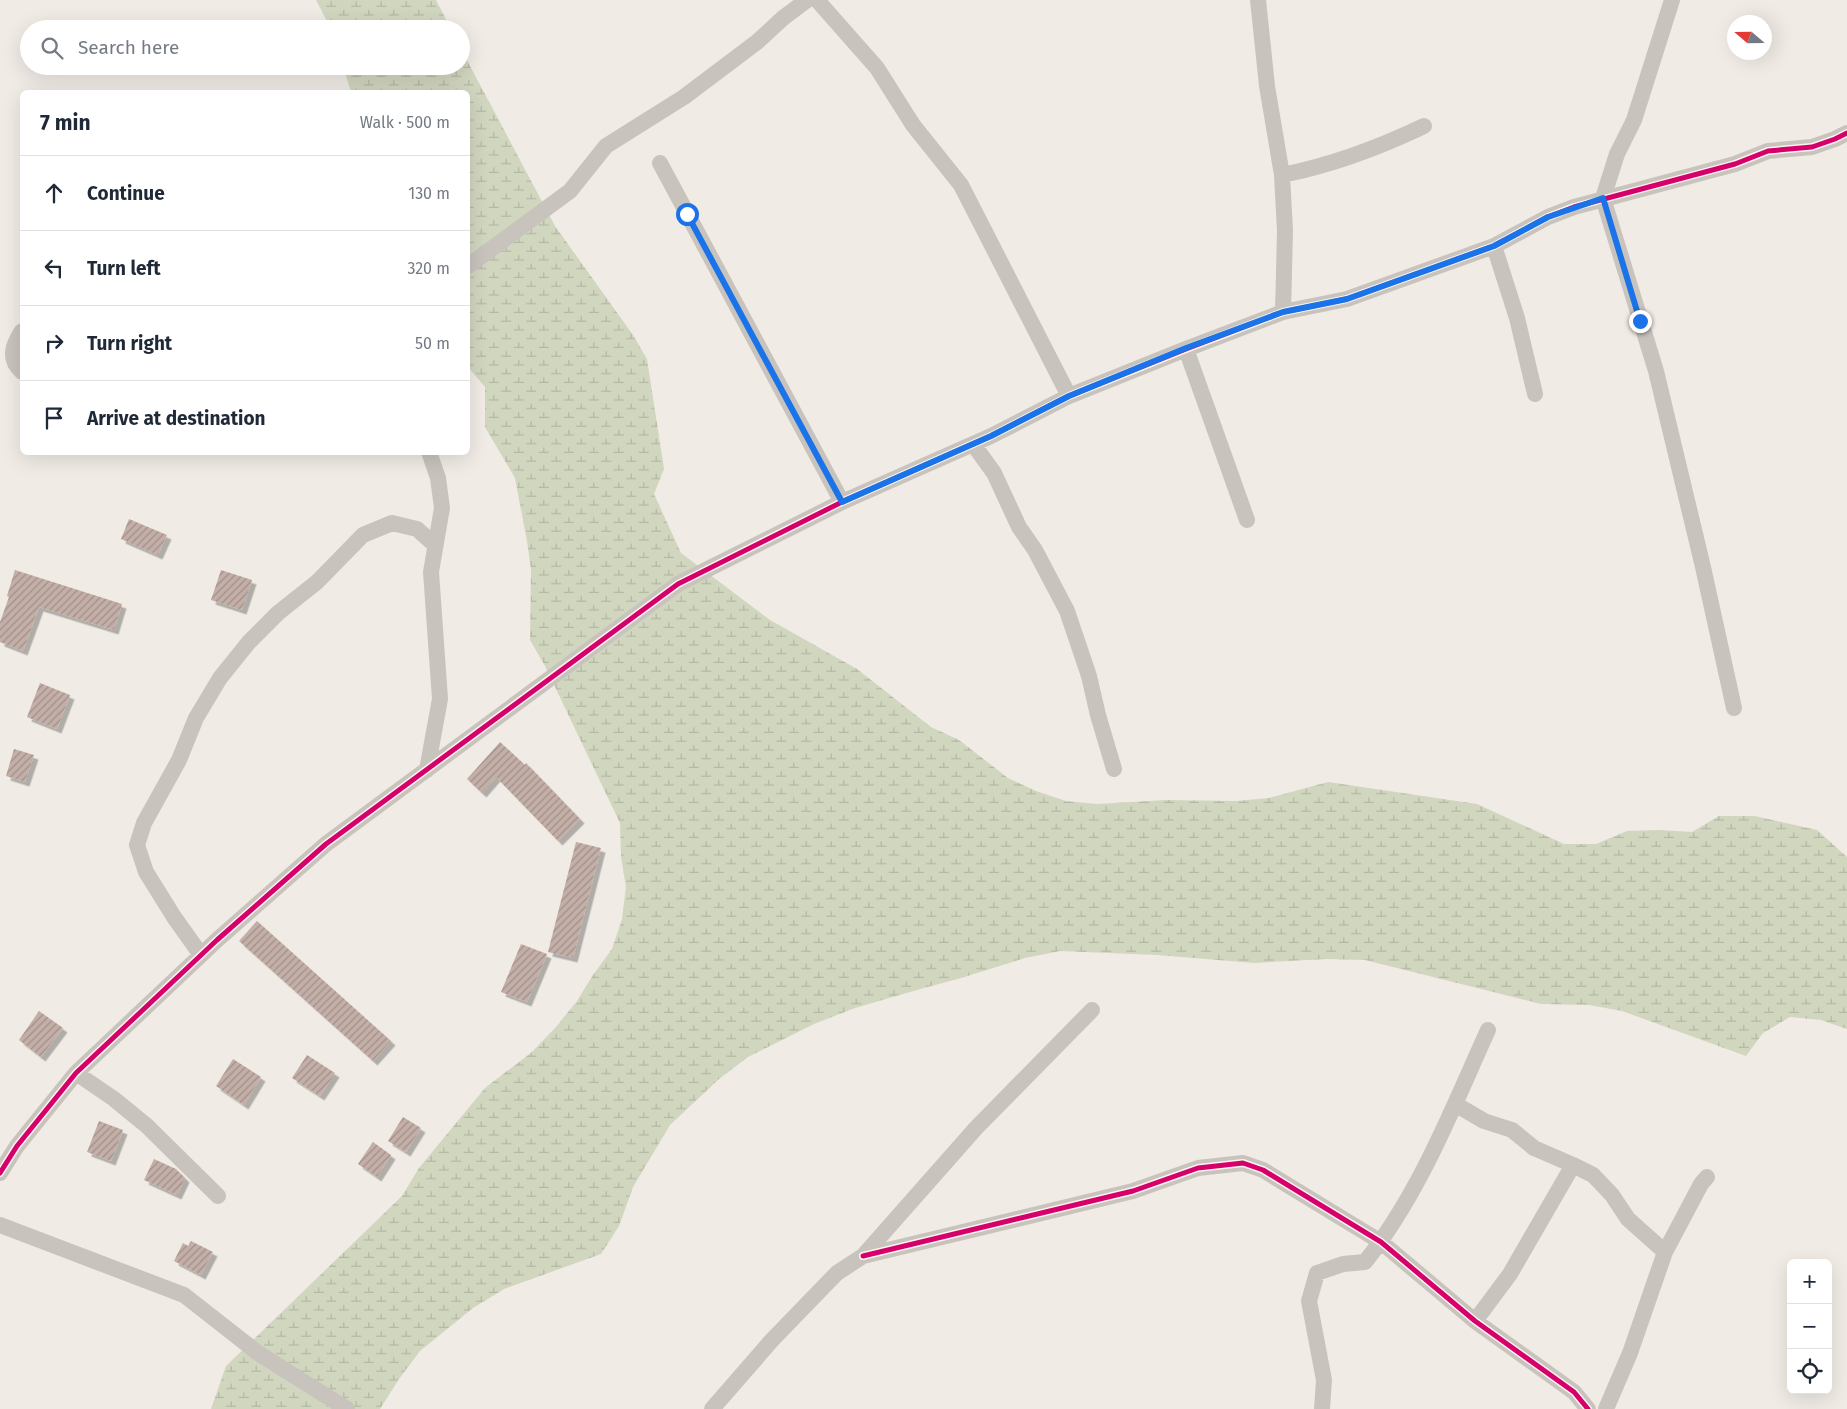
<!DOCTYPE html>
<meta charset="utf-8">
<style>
body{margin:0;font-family:"Fira Sans",sans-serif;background:#f2f2f3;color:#1f2937}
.controls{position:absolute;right:15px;bottom:15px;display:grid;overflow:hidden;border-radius:8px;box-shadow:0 5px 20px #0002}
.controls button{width:45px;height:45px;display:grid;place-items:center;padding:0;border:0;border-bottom:1px solid #e0e1e3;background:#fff;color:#1f2937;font:25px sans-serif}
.compass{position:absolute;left:1727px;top:15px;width:45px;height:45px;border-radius:50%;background:#fff;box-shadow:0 5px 20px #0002;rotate:290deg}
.stop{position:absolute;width:15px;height:15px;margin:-11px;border:4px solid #1a73e8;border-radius:50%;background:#fff}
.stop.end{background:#1a73e8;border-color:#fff;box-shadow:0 1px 5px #0008}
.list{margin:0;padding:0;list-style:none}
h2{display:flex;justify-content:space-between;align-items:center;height:65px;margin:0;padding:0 20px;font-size:21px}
h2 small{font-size:16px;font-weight:400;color:#747a83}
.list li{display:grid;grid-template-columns:32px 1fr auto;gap:15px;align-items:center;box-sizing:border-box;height:75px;padding:0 20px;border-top:1px solid #e0e1e3}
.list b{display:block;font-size:19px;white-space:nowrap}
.list em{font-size:16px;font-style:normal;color:#747a83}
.icon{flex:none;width:28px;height:28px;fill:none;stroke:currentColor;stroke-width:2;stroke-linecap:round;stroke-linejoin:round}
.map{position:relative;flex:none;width:1847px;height:1409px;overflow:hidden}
.search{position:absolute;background:#fff;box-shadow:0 5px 20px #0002;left:20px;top:20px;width:450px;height:55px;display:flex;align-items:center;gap:12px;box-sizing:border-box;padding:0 18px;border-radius:28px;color:#747a83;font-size:19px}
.panel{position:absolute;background:#fff;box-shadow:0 5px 20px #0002;left:20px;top:90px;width:450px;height:365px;border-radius:8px}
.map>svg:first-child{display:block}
.wetland{fill:url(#wetland-marsh)}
.building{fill:url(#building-hatch);filter:url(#shadow)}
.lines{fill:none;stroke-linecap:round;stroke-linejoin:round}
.minor{stroke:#c9c3be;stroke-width:16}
.cycleway-casing{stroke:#fbf5ee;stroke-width:8}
.cycleway{stroke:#d6006c;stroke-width:5}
.route{stroke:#1a73e8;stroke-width:6}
</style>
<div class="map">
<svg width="1847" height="1409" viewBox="0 0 1847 1409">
<defs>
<pattern id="wetland-marsh" width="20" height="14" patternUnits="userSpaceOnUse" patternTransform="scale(1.25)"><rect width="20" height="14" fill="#d1d6bf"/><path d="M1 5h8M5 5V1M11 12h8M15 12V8" fill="none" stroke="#b4b8a4"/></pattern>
<pattern id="building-hatch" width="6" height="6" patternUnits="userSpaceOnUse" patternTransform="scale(1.25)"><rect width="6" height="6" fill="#c3afa7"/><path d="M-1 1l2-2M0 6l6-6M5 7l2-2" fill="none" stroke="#a08f88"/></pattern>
<filter id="shadow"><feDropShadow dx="4.5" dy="4.5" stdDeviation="0" flood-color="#0004"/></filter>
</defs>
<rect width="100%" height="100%" fill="#f0ebe5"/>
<path class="wetland" d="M316 0H436L451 29H331Z
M461 49 555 226 633 335 647 359 664 469 654 494 681 553 770 620 857 669 931 727 959 740 1008 778 1036 791 1066 801 1097 804 1166 800 1236 801 1269 798 1328 782 1477 804 1564 844H1596L1627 831 1659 830 1692 832 1719 816H1755L1817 830 1847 857V1029L1821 1020 1790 1017 1763 1033 1746 1056 1622 1011 1589 1005 1541 1004 1365 960 1327 959 1254 963 1157 955 1060 951 1025 958 961 978 924 988 855 1008 814 1024 748 1057 719 1079 670 1125 633 1187 619 1226 601 1254 504 1289 473 1308 420 1351 399 1379 380 1409H211L226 1366 402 1196 419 1168 485 1088 532 1052 556 1027 577 1001 593 975 612 949 622 919 626 887 621 857 620 823 545 666 530 640 531 570 527 541 515 478 485 427V387L468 367V92H351L343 66H461Z"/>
<path class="building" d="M129 519 167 535 158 555 121 539Z
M15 570 122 604 114 630 39 607 23 651 0 642V622L9 597 7 596Z
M221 570 252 580 242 610 211 600Z
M40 683 70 695 57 729 27 717Z
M500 742 525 765 526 763 580 819 558 841 496 777 482 793 467 779Z
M14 749 34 755 25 782 6 776Z
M576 842 601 848 573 958 548 952Z
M257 921 391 1041 373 1061 239 941Z
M521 944 547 954 527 1002 501 992Z
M39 1011 63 1028 41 1057 19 1040Z
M307 1055 335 1073 320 1096 292 1078Z
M233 1059 261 1077 244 1105 216 1086Z
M403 1117 421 1128 406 1152 388 1141Z
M99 1121 123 1130 111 1161 87 1152Z
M373 1142 391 1155 377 1177 358 1164Z
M154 1159 176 1169 185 1178 177 1195 144 1180Z
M191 1241 213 1252 201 1275 174 1261 183 1243 188 1246Z"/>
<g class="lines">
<path class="minor" d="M817 0 877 68 913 125 961 185 1069 396
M1258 0 1267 86 1282 175 1285 231 1283 312
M1672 0 1634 120 1617 154 1603 198 1656 371 1703 567 1734 708
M660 163 842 502
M1282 175C1333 165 1378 148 1424 126
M1494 246 1517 318 1535 394
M468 266 570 191 606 146 684 97 757 42 783 18 807 0
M22 331C12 346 8 359 22 372
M1186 349 1247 520
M973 444 994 473 1019 527 1035 550 1067 611 1089 676 1098 715 1114 769
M427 770 440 699 431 572 442 508 438 478 429 452
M201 955 174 917 146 872 137 845 144 823 179 760 196 718 220 678 249 642 278 613 317 582 363 535 392 523 417 529 435 545
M76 1073 114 1099 147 1126 218 1196
M1455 1104 1484 1121 1512 1130 1534 1148 1573 1165
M0 1173 17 1146 76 1073 217 940 326 844 678 584 842 502 991 436 1069 396 1186 349 1283 312 1347 299 1494 246 1548 217 1574 207 1735 164 1768 151 1812 147 1835 139 1847 133
M0 1225 184 1295 258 1353 347 1409
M863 1256 1133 1191 1198 1168 1243 1163 1263 1170 1381 1242 1475 1321 1574 1392 1588 1409
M1475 1321 1510 1274 1573 1165 1593 1175 1612 1195 1628 1219 1665 1252
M712 1409 772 1340 837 1273 863 1256 976 1128 1092 1010
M1322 1409 1324 1380 1309 1301 1317 1273 1343 1264 1365 1262C1420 1193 1452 1109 1488 1030
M1606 1409 1630 1353 1665 1252 1701 1184 1707 1177"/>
<g class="cycleway-casing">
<path id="cycleway" d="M0 1173 17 1146 76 1073 217 940 326 844 678 584 842 502 991 436 1069 396 1186 349 1283 312 1347 299 1494 246 1548 217 1574 207 1735 164 1768 151 1812 147 1835 139 1847 133
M863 1256 1133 1191 1198 1168 1243 1163 1263 1170 1381 1242 1475 1321 1574 1392 1588 1409"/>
</g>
<use href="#cycleway" class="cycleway"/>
</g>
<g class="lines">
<path class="route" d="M687 214 842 502 991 436 1069 396 1186 348 1283 312 1347 299 1494 246 1548 217 1603 198 1640 321"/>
</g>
</svg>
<div class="controls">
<button>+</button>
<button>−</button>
<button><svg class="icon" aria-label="locate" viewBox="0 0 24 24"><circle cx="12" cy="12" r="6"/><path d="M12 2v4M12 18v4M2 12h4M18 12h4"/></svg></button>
</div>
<svg class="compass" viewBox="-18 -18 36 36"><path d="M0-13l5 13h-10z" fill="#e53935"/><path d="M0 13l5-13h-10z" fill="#747a83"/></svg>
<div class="stop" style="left:687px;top:214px"></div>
<div class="stop end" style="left:1640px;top:321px"></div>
<div class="search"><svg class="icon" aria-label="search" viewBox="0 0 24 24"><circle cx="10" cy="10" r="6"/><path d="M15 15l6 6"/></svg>Search here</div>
<section class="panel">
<h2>7 min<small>Walk · 500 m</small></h2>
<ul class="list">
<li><svg class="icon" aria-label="ahead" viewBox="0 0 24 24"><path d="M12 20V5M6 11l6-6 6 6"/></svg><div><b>Continue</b></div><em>130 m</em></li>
<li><svg class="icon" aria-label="left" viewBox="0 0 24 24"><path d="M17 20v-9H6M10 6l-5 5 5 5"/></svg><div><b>Turn left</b></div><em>320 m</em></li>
<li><svg class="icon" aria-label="right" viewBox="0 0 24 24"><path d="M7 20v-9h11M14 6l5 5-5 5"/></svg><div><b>Turn right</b></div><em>50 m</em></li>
<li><svg class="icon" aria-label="arrive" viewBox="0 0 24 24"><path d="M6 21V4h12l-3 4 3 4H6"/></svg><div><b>Arrive at destination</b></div></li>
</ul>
</section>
</div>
